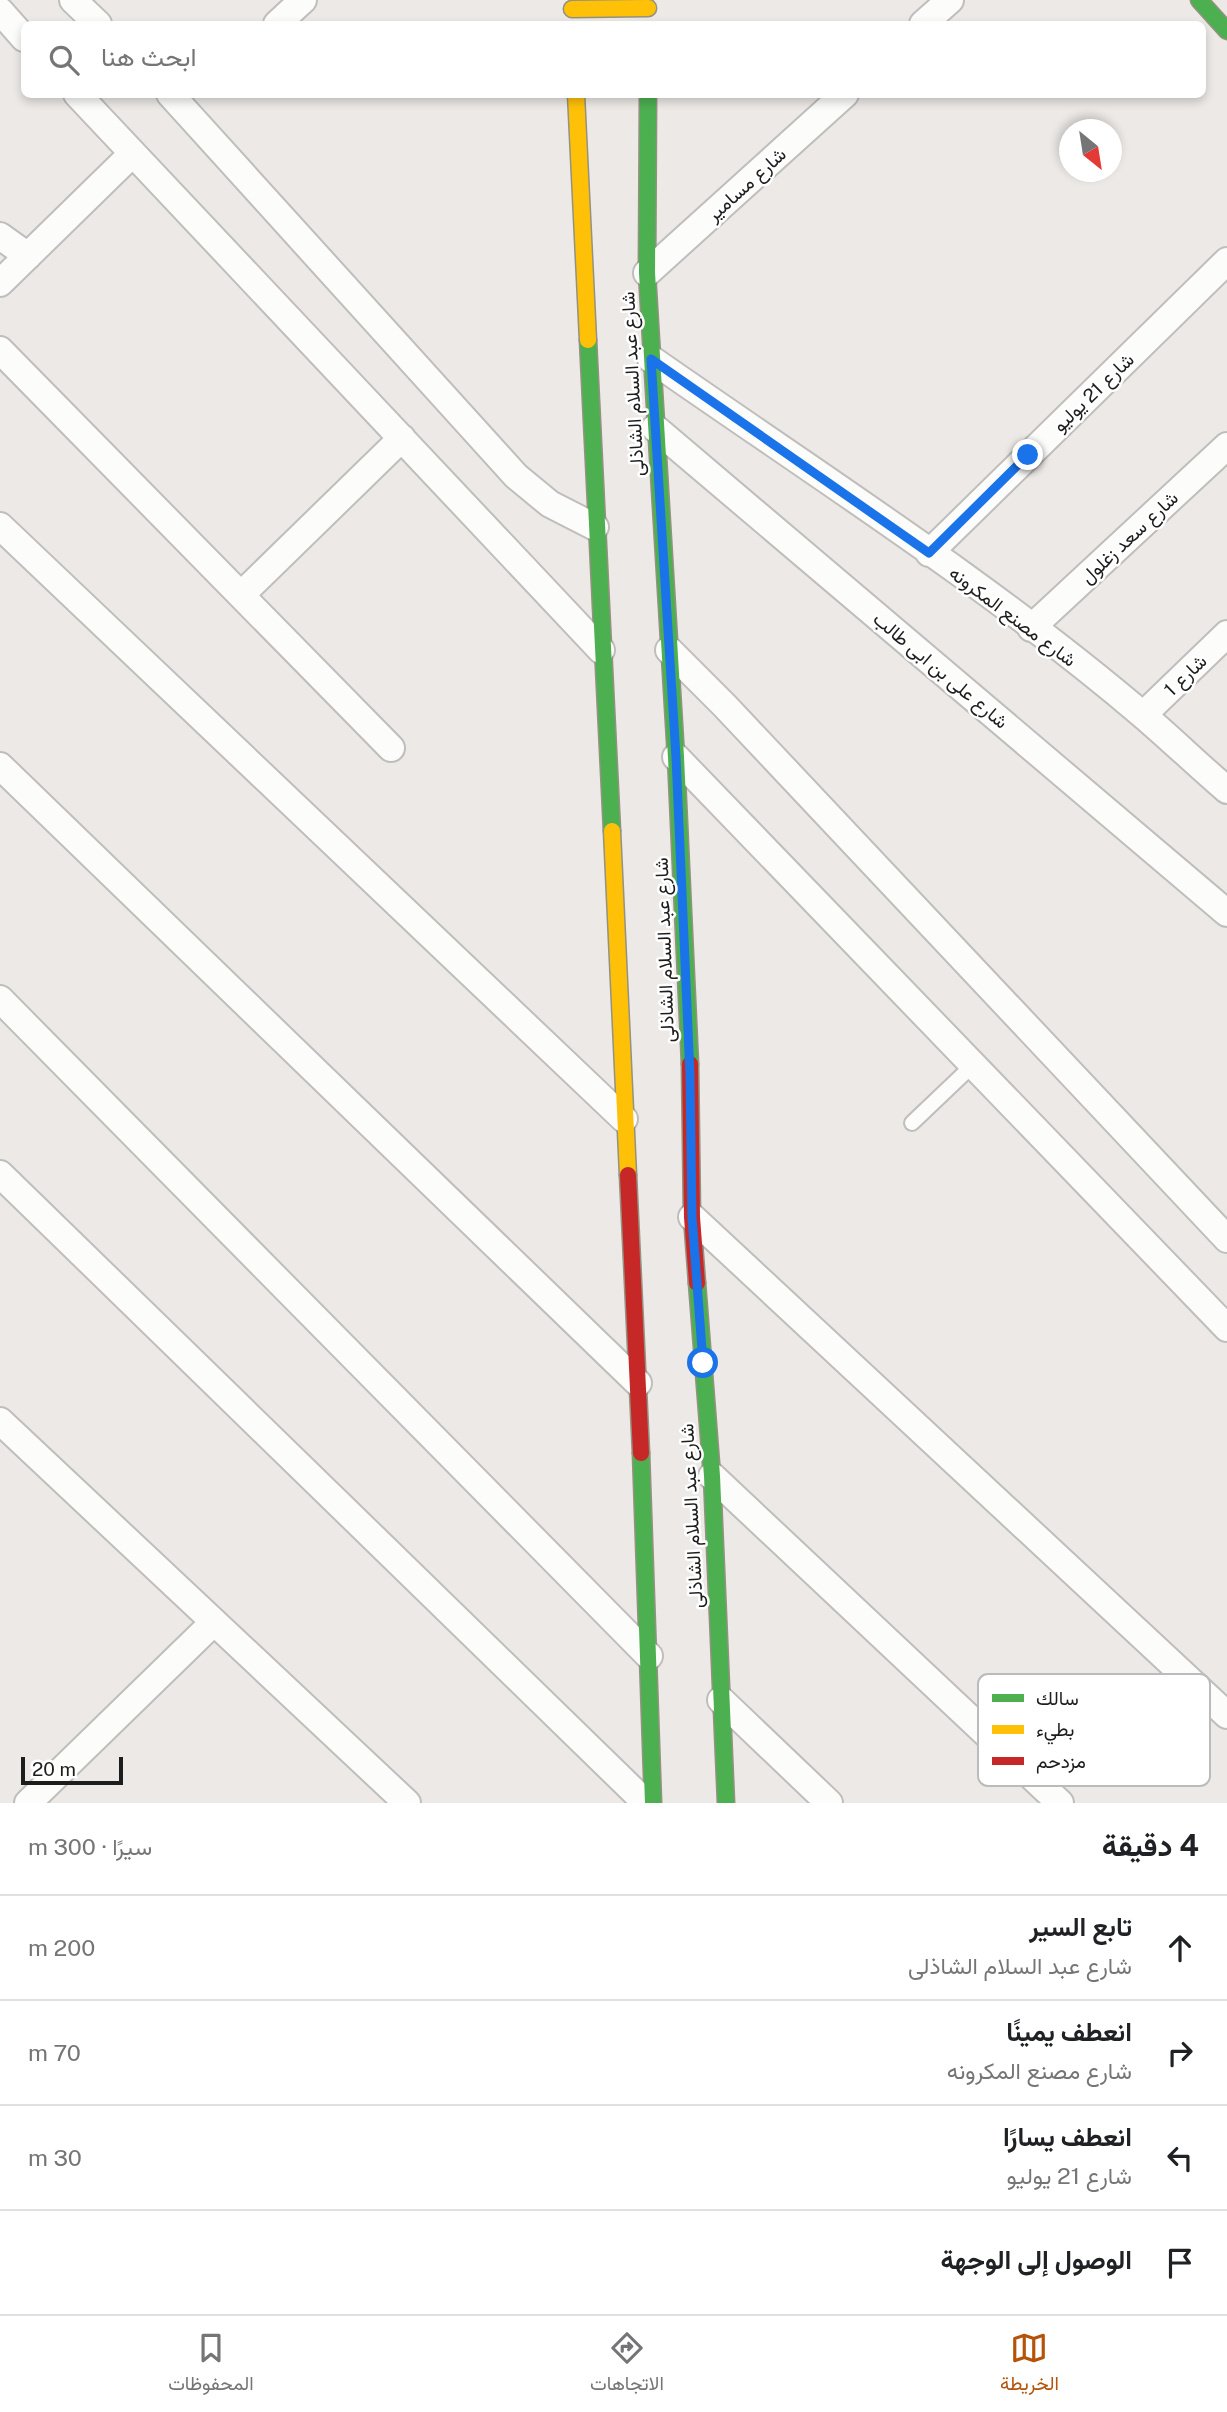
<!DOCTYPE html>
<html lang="ar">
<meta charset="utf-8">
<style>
body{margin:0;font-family:"Public Sans",Vazirmatn,sans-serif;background:#f2f2f2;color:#202124;direction:rtl}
.compass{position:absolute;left:1059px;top:119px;width:63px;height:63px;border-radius:50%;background:#fff;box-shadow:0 4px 10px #0003;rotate:150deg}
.scale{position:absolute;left:21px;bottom:18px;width:102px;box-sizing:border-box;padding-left:7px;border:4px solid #1d1d1d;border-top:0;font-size:19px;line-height:24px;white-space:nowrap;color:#1d1d1d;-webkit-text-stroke:5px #fff;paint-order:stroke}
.stop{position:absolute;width:21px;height:21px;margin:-16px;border:5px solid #1a73e8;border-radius:50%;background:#fff}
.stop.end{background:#1a73e8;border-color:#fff;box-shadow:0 2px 7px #0008}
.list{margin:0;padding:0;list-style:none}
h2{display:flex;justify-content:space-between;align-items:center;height:91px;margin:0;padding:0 28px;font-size:30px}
h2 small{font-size:23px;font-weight:400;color:#757577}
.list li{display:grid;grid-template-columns:46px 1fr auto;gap:21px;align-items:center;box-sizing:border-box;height:105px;padding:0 28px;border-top:2px solid #e0e0e0}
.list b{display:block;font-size:26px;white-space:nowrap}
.list p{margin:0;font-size:23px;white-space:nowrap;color:#757577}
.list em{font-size:23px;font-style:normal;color:#757577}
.icon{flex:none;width:38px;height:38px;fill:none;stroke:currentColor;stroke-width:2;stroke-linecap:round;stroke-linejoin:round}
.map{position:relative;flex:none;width:1227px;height:1803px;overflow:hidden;direction:ltr}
.search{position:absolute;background:#fff;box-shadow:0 4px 10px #0003;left:21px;right:21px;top:21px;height:77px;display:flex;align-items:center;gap:18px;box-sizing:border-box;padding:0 24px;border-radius:10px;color:#757577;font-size:26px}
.sheet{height:511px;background:#fff}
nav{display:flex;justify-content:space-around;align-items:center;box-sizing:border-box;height:98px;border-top:2px solid #e0e0e0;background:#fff;font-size:19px;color:#757577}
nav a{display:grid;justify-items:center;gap:4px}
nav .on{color:#b45309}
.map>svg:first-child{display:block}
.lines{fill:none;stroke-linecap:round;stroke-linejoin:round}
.lane-casing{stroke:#bfbebc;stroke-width:18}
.street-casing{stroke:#bfbebc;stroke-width:30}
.fast-casing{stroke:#949280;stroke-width:19}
.slow-casing{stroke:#949280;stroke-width:19}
.jam-casing{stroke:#949280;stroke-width:19}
.lane{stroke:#fcfcfb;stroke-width:14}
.street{stroke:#fcfcfb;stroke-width:26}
.fast{stroke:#4caf50;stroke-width:16}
.slow{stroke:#ffc107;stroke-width:16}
.jam{stroke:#c62828;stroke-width:16}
.route{stroke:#1a73e8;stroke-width:9}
.labels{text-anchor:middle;stroke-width:5;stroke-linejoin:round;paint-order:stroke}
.street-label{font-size:19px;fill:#1d1d1d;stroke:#fff}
.key{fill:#fff;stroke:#bbb;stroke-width:2}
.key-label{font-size:19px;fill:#1d1d1d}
</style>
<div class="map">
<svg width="1227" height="1803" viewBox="0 0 1227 1803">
<rect width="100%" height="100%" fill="#ece9e6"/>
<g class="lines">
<g class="lane-casing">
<path id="lane" d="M912 1123 974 1064"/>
</g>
<g class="street-casing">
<path id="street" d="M73 0 98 24
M0 11 24 38
M277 24 303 0
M923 24 950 0
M77 94 601 650
M170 94 516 476 550 504 595 527
M0 236 28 256
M647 273 845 94
M0 283 132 154
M0 350 391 748
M651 359C817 475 990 585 1144 716 1172 740 1199 766 1227 790
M655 428 1227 913
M0 526 624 1119
M929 553 1227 261
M241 595 402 438
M1031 628 1227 446
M669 650 725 706 1227 1239
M1143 715 1227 634
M676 757 1227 1328
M0 766 638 1383
M0 999 649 1656
M0 1174 646 1803
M692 1217 1227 1715
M0 1421 407 1803
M712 1476 1060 1803
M721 1700 829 1803
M28 1803 214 1622"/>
</g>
<g class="fast-casing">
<path id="fast" d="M1199 0 1227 31
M648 94 647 273 676 757 690 1064
M588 340 612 831
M697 1283 712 1476 726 1803
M641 1453 653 1803"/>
</g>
<g class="slow-casing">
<path id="slow" d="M572 9 648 8
M576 94 588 340
M612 831 628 1175"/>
</g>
<g class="jam-casing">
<path id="jam" d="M690 1064 692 1217 697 1283
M628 1175 641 1453"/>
</g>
<use href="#lane" class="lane"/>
<use href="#street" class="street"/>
<use href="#fast" class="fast"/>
<use href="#slow" class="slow"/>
<use href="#jam" class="jam"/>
</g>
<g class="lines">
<path class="route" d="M703 1363 692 1217 690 1075 676 757 651 359 929 553 1028 455"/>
</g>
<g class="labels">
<g class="street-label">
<text transform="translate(746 184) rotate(-42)" y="7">شارع مسامير</text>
<text transform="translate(632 384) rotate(-93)" y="7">شارع عبد السلام الشاذلى</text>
<text transform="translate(1093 392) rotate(-44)" y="7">شارع 21 يوليو</text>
<text transform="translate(1129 537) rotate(-43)" y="7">شارع سعد زغلول</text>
<text transform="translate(1013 616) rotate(37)" y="7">شارع مصنع المكرونه</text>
<text transform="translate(941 670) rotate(40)" y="7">شارع على بن ابى طالب</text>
<text transform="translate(1185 675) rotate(-44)" y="7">شارع 1</text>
<text transform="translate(664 950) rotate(-92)" y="7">شارع عبد السلام الشاذلى</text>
<text transform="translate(691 1516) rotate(-93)" y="7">شارع عبد السلام الشاذلى</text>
</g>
</g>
<rect x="978" y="1674" width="232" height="112" rx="10" class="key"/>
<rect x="992" y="1694" width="32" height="8" fill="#4caf50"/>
<rect x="992" y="1725" width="32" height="9" fill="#ffc107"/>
<rect x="992" y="1757" width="32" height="8" fill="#c62828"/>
<g class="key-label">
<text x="1036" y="1705">سالك</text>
<text x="1036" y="1736">بطيء</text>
<text x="1036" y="1768">مزدحم</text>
</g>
</svg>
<svg class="compass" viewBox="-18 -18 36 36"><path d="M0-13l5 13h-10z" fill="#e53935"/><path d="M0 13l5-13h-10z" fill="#757577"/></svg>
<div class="scale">20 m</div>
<div class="stop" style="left:703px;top:1363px"></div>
<div class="stop end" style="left:1028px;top:455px"></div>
<div class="search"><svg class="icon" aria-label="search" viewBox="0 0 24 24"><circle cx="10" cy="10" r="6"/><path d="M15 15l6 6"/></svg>ابحث هنا</div>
</div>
<section class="sheet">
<h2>4 دقيقة<small>سيرًا · 300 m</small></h2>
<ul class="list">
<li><svg class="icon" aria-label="ahead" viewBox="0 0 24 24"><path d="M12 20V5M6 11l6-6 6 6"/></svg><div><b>تابع السير</b><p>شارع عبد السلام الشاذلى</p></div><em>200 m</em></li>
<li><svg class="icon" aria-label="right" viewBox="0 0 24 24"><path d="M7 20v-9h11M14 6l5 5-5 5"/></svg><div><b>انعطف يمينًا</b><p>شارع مصنع المكرونه</p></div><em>70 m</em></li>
<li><svg class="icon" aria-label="left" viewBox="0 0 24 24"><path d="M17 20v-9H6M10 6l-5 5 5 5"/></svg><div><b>انعطف يسارًا</b><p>شارع 21 يوليو</p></div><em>30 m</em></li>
<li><svg class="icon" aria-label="arrive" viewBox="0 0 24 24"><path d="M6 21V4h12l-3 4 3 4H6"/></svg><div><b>الوصول إلى الوجهة</b></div></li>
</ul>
</section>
<nav>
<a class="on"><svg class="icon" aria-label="map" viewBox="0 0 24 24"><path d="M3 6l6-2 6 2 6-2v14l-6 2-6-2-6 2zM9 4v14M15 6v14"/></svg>الخريطة</a>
<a><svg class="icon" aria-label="directions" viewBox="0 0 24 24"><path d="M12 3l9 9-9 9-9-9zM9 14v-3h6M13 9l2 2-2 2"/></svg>الاتجاهات</a>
<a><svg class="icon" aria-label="saved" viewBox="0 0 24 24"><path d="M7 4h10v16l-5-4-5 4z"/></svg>المحفوظات</a>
</nav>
